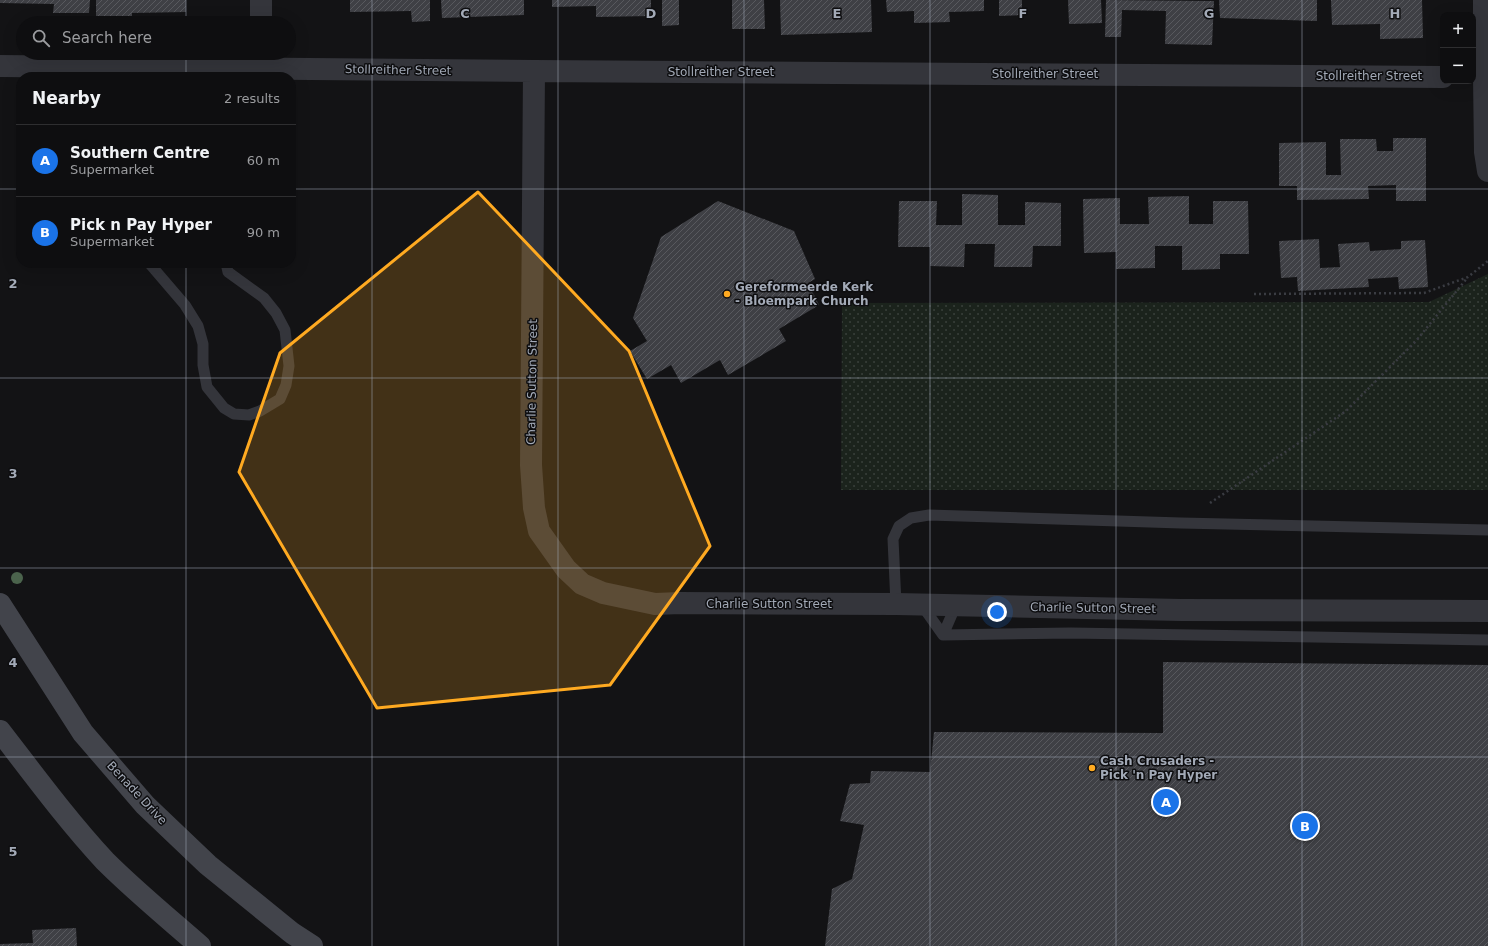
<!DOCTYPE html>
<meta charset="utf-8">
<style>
body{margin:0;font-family:"DejaVu Sans",sans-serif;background:#171719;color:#f1f3f6}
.controls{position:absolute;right:12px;top:12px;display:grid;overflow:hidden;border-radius:8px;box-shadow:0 4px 16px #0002}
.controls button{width:36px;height:36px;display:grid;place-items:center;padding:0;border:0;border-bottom:1px solid #2e2e30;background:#0e0e10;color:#f1f3f6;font:20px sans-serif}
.you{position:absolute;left:997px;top:612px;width:14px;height:14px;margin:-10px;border:3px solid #fff;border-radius:50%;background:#1a73e8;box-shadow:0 0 0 6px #1a73e833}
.badge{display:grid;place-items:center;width:26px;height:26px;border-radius:50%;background:#1a73e8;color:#fff;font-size:13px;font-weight:700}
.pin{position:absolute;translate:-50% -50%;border:2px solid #fff;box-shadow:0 1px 4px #0006}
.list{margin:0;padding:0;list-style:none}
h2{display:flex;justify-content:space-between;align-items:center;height:52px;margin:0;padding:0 16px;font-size:17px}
h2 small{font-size:13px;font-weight:400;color:#9b9c9f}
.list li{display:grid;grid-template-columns:26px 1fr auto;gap:12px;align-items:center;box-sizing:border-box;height:72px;padding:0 16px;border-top:1px solid #2e2e30}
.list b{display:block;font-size:15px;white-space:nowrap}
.list p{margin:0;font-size:13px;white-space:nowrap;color:#9b9c9f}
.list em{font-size:13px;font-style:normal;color:#9b9c9f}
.icon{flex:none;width:22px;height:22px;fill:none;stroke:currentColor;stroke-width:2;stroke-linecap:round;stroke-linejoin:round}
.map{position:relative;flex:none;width:1488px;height:946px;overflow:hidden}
.search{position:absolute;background:#0e0e10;box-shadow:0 4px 16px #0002;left:16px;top:16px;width:280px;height:44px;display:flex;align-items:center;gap:10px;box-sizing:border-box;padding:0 14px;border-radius:22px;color:#9b9c9f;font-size:15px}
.panel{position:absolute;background:#0e0e10;box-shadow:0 4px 16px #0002;left:16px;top:72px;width:280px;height:196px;border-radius:16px}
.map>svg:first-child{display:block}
.grass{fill:url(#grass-dots)}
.building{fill:url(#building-hatch)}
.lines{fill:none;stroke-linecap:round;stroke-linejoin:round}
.path{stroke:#3a3c42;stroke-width:2.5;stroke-dasharray:2 3;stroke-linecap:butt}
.lane{stroke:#34353b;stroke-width:11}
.street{stroke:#34353b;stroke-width:22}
.secondary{stroke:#42444b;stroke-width:22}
.tree{fill:#4b634c}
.marked{fill:#ffaa21;fill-opacity:0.2;stroke:#ffaa21;stroke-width:3;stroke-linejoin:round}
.grid{fill:none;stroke:#a3aab7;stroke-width:1;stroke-opacity:0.55}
.poi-dot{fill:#ffaa21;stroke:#0e0e10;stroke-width:1.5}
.labels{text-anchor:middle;stroke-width:3;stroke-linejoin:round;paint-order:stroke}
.street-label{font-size:12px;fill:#a3aab7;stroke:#0e0e10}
.poi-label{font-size:12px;font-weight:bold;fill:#a3aab7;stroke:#0e0e10;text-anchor:start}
.grid-label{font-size:13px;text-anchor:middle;font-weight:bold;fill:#a3aab7;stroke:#0e0e10;stroke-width:3;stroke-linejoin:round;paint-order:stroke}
</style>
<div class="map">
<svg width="1488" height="946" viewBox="0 0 1488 946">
<defs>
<pattern id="grass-dots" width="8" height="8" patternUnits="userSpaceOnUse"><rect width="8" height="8" fill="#1b231c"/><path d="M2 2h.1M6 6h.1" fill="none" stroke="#39403b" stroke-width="1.8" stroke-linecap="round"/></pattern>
<pattern id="building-hatch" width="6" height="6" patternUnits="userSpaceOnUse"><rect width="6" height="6" fill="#3f4045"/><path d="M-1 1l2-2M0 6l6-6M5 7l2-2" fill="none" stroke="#58595e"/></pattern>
</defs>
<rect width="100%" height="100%" fill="#131315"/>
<path class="grass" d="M1488 274V490H841L842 303 1429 302Z"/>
<path class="building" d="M0 0H90L89 13H53L54 4 0 3Z
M96 0H186V12L132 13V23H96Z
M350 0H430V21L412 22 411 11 350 12Z
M441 0H524V15L442 18Z
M552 0H651V16L596 17V6L552 7Z
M662 0H679V25L662 26Z
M732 0H764L765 29H732Z
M780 0H871L872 32 781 35Z
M886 0H984V11L949 12 950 22 914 23V11L887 12Z
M999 0H1022V15L999 16Z
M1068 0H1101L1102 23 1069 24Z
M1106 0 1214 1 1212 45 1165 44 1166 11 1122 10 1121 37H1105Z
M1219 0H1317V21L1220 18Z
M1331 0H1422L1423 38 1380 39V24L1332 25Z
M1393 138H1426V201H1396V185L1368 186 1369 199 1297 200V186H1279V143L1326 142V175H1341L1340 139H1376L1377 151H1393Z
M962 194 998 195V225H1025V202L1061 203V246H1033L1032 267H994L995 244H965L964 267 930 266V247H898L899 201H937L936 225H962Z
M1189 196V224H1213V201H1248L1249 254H1220V269L1182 270V246H1155V268L1116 269V252L1084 253 1083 199 1120 198V224H1149L1148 197Z
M718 201 794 231 815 279 808 283 819 305 779 329 786 341 728 375 720 360 681 383 671 365 647 379 630 351 647 341 633 318 661 237Z
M1319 239 1320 268 1340 267 1338 244 1369 242 1370 251 1401 249V241L1425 240 1428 287 1399 289 1398 277 1368 279 1369 287 1298 291 1297 277 1281 278 1279 241Z
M1163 662 1488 665V946H825L832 889 852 879 864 825 840 821 850 784 870 783 871 771 930 772 934 732 1163 733Z
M76 928 77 946H0V944L33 943 32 930Z"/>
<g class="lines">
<path class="path" d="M1254 294 1424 293 1468 277 1488 261
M1210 503 1346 411 1416 341 1468 277"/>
<path class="lane" d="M149 263 185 305 198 326 203 344V365L207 387 224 408 234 414 249 415 260 411 280 399 286 385 289 366 285 330 276 313 264 298 228 272 226 263
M896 604 893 539 899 526 911 518 929 515 1181 523 1488 530
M921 604 943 635
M943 635 1071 633 1488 640
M943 635 956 605"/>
<path class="street" d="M261 0V23
M1484 0V77L1485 152 1488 171
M0 66 534 71 1443 77
M534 71 531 465 534 508 539 531 566 569 582 584 603 593 655 604 680 603 896 604 1181 610 1488 611"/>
<path class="secondary" d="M0 604 83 733 145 805 208 865 292 933 312 946
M0 731C34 775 67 820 105 861 135 891 168 918 200 946"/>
</g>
<circle class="tree" cx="17" cy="578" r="6"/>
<path class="marked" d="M478 192 629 351 710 546 610 685 377 708 239 472 280 353Z"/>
<path class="grid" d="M186 0V23M372 0V946M558 0V946M744 0V946M930 0V946M1116 0V946M1302 0V946M186 53V77M0 189H21M291 189H1488M186 263V946M0 378H1488M0 568H1488M0 757H1488"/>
<g class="poi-dot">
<circle cx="727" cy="294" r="4"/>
<circle cx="1092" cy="768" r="4"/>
</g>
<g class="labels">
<g class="street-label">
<text transform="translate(398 70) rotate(1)" y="4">Stollreither Street</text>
<text x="721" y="76">Stollreither Street</text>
<text x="1045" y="78">Stollreither Street</text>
<text x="1369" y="80">Stollreither Street</text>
<text transform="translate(532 382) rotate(-89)" y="4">Charlie Sutton Street</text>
<text x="769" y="608">Charlie Sutton Street</text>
<text transform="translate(1093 608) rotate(1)" y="4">Charlie Sutton Street</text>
<text transform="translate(137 793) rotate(47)" y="4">Benade Drive</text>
</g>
<g class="poi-label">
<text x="735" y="291">Gereformeerde Kerk<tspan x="735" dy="14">- Bloempark Church</tspan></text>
<text x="1100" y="765">Cash Crusaders -<tspan x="1100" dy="14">Pick 'n Pay Hyper</tspan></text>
</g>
</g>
<g class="grid-label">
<text x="465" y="18">C</text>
<text x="651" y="18">D</text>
<text x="837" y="18">E</text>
<text x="1023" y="18">F</text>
<text x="1209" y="18">G</text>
<text x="1395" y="18">H</text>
<text x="13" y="288">2</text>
<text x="13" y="478">3</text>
<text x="13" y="667">4</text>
<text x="13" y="856">5</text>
</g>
</svg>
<div class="controls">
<button>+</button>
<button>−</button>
</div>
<div class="you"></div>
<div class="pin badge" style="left:1166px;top:802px">A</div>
<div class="pin badge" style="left:1305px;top:826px">B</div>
<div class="search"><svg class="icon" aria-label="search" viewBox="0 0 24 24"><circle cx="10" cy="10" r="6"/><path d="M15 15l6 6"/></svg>Search here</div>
<section class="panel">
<h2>Nearby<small>2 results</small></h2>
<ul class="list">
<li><span class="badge">A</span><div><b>Southern Centre</b><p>Supermarket</p></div><em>60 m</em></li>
<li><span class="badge">B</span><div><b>Pick n Pay Hyper</b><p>Supermarket</p></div><em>90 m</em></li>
</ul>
</section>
</div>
